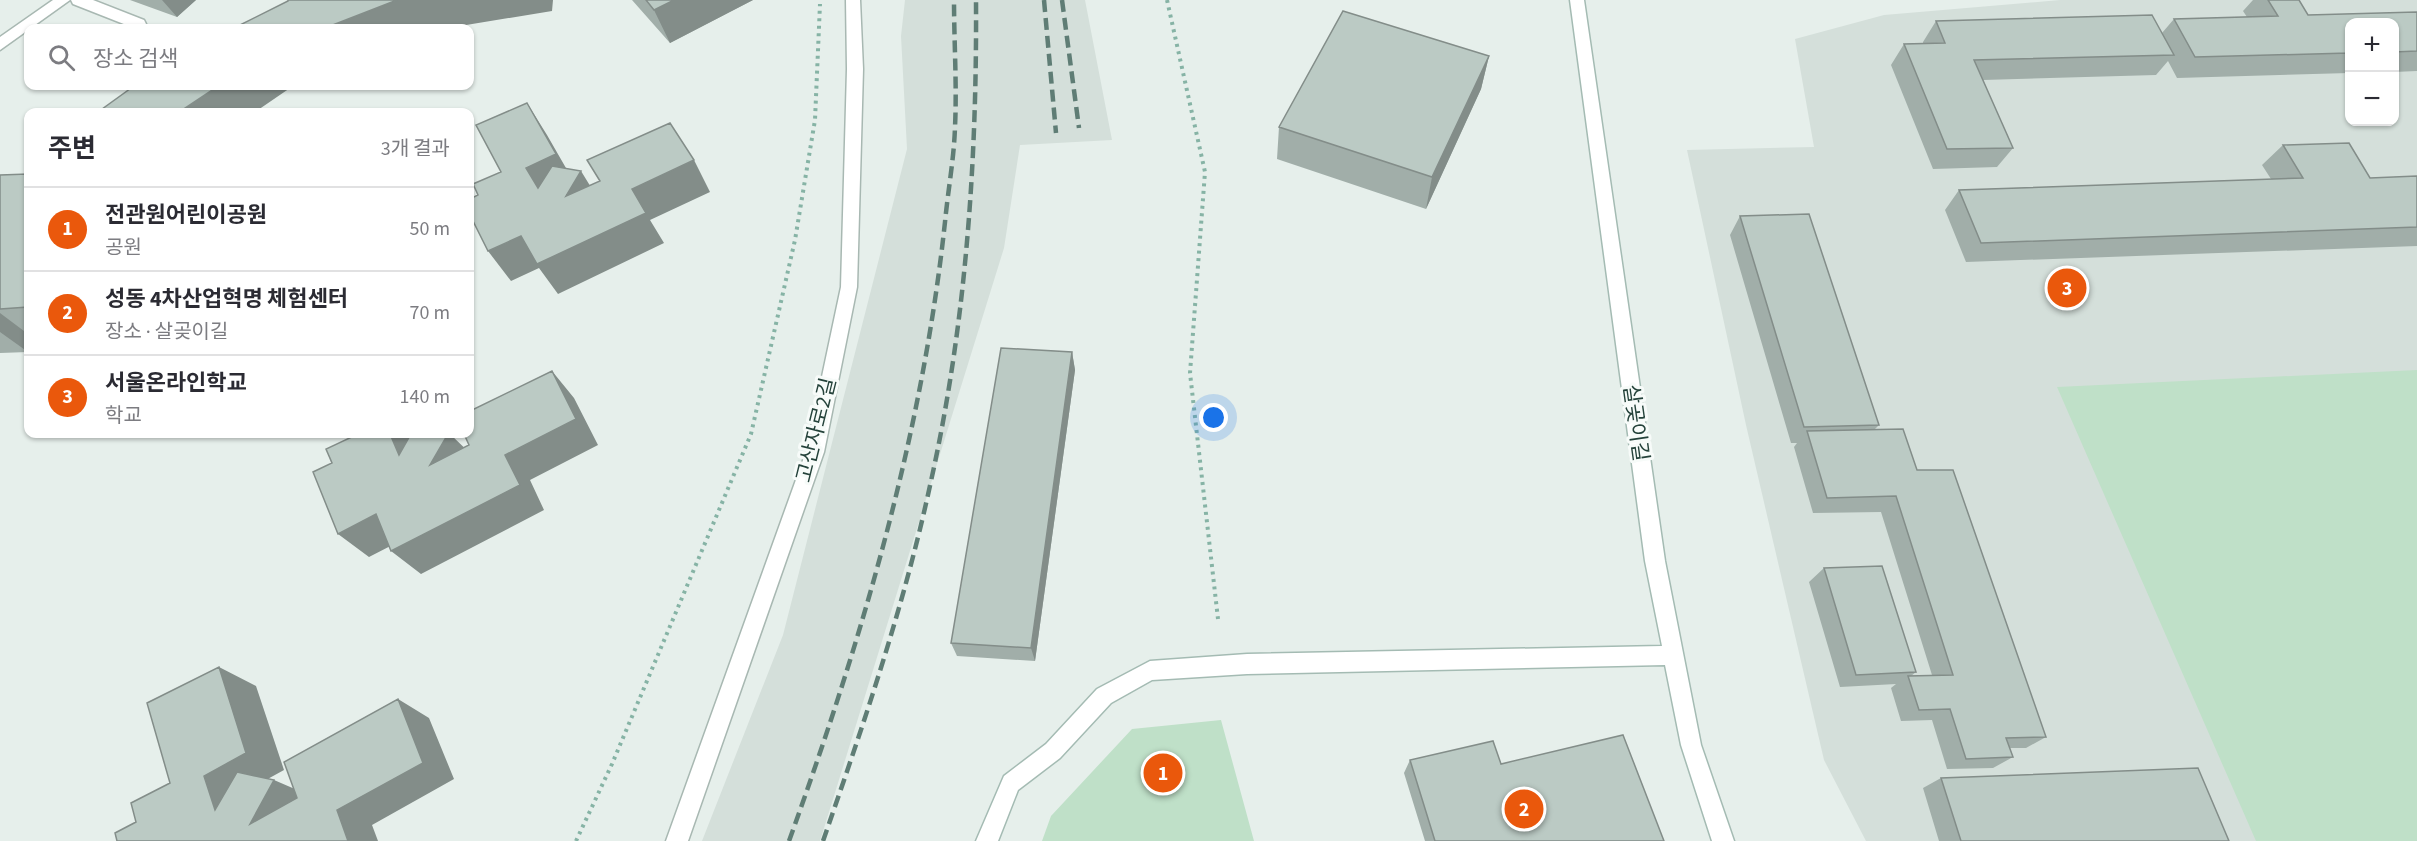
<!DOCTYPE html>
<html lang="ko">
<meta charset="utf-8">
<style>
body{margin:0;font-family:"Source Sans 3","Noto Sans KR",sans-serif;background:#f7f7f7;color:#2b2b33}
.controls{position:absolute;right:18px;top:18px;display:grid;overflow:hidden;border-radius:12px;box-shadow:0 2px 4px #0004}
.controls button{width:54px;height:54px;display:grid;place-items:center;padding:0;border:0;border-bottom:2px solid #e1e1e2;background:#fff;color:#2b2b33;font:30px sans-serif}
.you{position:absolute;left:1214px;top:418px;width:21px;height:21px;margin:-15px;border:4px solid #fff;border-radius:50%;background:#1a73e8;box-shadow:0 0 0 9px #1a73e833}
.badge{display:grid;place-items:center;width:39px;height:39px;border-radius:50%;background:#ea580c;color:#fff;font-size:20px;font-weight:700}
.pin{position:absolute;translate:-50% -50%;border:3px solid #fff;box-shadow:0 2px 6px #0006}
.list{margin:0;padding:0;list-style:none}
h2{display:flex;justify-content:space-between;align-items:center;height:78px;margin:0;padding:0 24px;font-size:26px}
h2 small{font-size:20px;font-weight:400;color:#7c7c81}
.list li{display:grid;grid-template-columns:39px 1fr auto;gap:18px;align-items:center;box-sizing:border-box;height:84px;padding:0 24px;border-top:2px solid #e1e1e2}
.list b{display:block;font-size:22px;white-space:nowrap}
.list p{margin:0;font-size:20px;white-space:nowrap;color:#7c7c81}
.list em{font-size:20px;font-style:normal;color:#7c7c81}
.icon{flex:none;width:33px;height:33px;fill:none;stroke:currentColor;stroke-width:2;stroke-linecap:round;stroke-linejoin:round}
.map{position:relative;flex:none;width:2417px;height:841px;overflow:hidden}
.search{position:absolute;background:#fff;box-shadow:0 2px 4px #0004;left:24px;top:24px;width:450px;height:66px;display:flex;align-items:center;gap:15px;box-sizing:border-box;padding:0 21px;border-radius:12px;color:#7c7c81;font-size:22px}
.panel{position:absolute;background:#fff;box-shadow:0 2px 4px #0004;left:24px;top:108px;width:450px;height:330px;border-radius:12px}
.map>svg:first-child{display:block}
.built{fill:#d4dfda;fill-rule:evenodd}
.green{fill:#bfe0c8}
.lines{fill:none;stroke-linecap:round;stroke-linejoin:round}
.lane-casing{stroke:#a8b8b2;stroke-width:3}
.street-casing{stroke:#a8b8b2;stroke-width:3}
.secondary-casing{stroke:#a4bbb3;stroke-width:3}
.path{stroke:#86b3a5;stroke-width:4;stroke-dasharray:3 4.5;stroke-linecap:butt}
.lane{fill:#fff;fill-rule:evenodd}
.street{fill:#fff;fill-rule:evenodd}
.secondary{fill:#fff;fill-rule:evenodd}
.rail{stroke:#5f7d75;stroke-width:4.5;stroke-dasharray:12 6;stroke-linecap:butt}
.wall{fill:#a1aea9}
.shaded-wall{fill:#838d89}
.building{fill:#bbcac4;stroke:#838d89;stroke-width:1.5}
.labels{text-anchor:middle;stroke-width:6;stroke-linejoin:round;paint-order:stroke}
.street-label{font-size:21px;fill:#24423a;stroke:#f7fbf9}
</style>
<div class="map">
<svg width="2417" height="841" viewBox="0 0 2417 841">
<rect width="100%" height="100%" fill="#e6efeb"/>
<path class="built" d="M905 0H1085L1112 140 1020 145 1004 248 820 841H702L783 635 907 149 901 36Z
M2060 0H2417V841H1866L1824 760 1746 425 1687 150 1814 147 1795 39 1884 15ZM2350 22H2394V122H2350Z"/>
<path class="green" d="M2417 370V841H2256L2057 387Z
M1221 720 1254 841H1042L1051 816 1132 729Z"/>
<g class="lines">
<g class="lane-casing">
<path id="lane" d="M71 0H93L144 20 146 24 144 28H134L73 4Z"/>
</g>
<g class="street-casing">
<path id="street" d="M53 0H70L0 50V37Z
M846 0H860L863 69 857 287 824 452 688 841H666L806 452 841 287 847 69Z"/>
</g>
<g class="secondary-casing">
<path id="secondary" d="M1570 0H1584L1665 561 1701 745 1734 841H1712L1681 745 1665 665 1247 674 1152 680 1111 703 1060 758 1018 790 998 841H976L1004 776 1046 744 1097 689 1150 661 1247 654 1662 646 1645 561Z"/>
</g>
<path class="path" d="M1167 0 1205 172 1190 373 1218 619
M576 841 612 764 751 434 795 240 815 120 820 4"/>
<use href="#lane" class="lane"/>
<use href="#street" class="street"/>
<use href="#secondary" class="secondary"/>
<path class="rail" d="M1044 0 1056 133
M1062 0 1079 128
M789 841C862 639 922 436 945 222 948 190 954 159 955 127 957 85 954 42 954 0
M823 841C864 723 905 603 931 481 966 323 977 161 976 0"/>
</g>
<path class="wall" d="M130 0H196L177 17Z
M632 0H753L670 43Z
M2253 0H2299L2308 15 2417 12V71L2394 72V22H2349V73L2177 78 2168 61 2156 75 1983 80 2013 148 1997 167 1933 169 1891 65 1904 44 1923 43V42L1936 21 2162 33 2174 19 2247 17 2243 11Z
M1489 56 1481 89 1426 209 1277 159 1279 127Z
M2283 145 2370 178 2417 176V246L1966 262 1945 210 1959 190 2271 179 2262 165Z
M28 174V352L0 353V175Z
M1740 216 1879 425 1875 429 1917 470 2046 737 2026 748H2010L2013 757 1993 768 1947 769 1932 720 1901 721 1891 688 1896 684 1840 687 1809 582 1824 568 1916 672 1911 676 1932 675 1881 512 1813 513 1794 447 1797 443H1791L1730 235Z
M1072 352 1075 370 1035 661 957 656 951 643Z
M1410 760 1501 764 1664 841H1425L1404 773Z
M1941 778 2229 841H1939L1923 788Z"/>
<path class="shaded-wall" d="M162 0H196L177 17Z
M397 0H553L552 11 448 28H325Z
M674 0H753L670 43 654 10Z
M1489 56 1481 89 1426 209 1432 177Z
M218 86H293L255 112H179Z
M527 103 547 135 574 182 581 171 600 202 586 227 538 188 526 168Z
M694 160 710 192 650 220 664 243 558 294 539 268 511 281 488 251 521 236 632 189Z
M0 313 28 334V352L0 332Z
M1072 352 1075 370 1035 661 1031 648Z
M552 371 574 398 598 445 530 480 544 510 421 574 391 551 505 455Z
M390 434H450L475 458 457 490 399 455Z
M376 514 406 538 369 557 338 534Z
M219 667 256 686 284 770 244 792 274 780 311 796 288 838 215 810 204 776Z
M398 699 429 718 454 779 372 825 378 841H348L337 810Z"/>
<path class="building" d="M288 0H397L325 28H234L288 1Z
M646 0H674L654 10Z
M2268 0H2299L2308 15 2417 12V51L2394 52V22H2349V53L2195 57 2174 19 2278 16Z
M1343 11 1489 56 1432 177 1279 127Z
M2152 15 2174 55 1974 60 2013 148 1947 149 1904 44 1945 43 1936 21Z
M134 86H218L179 112H98Z
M527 103 556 154 526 168 538 188 552 166 581 171 566 196 600 181 587 160 670 123 694 160 632 189 646 213 537 264 521 236 488 251 470 215V199L478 195 473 184 501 172 476 125Z
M2349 143 2370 178 2417 176V227L1981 243 1959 190 2303 178 2283 145Z
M28 174V307L0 309V175Z
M1809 214 1879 425 1804 427 1740 216Z
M1001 348 1072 352 1031 648 951 643Z
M552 371 576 419 505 455 520 485 391 551 376 514 338 534 313 472 332 463 326 449 358 434H390L399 455 411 434H448L430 465 469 445 464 434H470V411Z
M1903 429 1917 470H1953L2046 737 2006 738 2013 757 1966 759 1950 709 1919 710 1908 676 1953 675 1896 496 1827 498 1807 431Z
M1882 566 1916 672 1856 675 1824 568Z
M219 667 246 753 204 776 215 810 237 772 274 780 250 824 297 798 284 762 398 699 423 763 337 810 348 841H117L115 833 136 822 131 803 170 783 147 703Z
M1623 735 1664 841H1435L1410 760 1493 741 1501 764Z
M2198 768 2229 841H1961L1941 778Z"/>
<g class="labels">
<g class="street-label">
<text transform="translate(1636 423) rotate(82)" y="7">살곶이길</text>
<text transform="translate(816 430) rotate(-76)" y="7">고산자로2길</text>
</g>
</g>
</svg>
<div class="controls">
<button>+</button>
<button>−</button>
</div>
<div class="you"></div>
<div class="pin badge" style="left:1163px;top:773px">1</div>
<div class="pin badge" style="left:1524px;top:809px">2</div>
<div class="pin badge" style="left:2067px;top:288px">3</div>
<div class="search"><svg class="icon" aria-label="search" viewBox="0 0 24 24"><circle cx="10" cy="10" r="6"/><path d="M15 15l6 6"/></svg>장소 검색</div>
<section class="panel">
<h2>주변<small>3개 결과</small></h2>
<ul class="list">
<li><span class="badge">1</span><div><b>전관원어린이공원</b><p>공원</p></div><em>50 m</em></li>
<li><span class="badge">2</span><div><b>성동 4차산업혁명 체험센터</b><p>장소 · 살곶이길</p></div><em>70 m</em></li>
<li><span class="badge">3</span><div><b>서울온라인학교</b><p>학교</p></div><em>140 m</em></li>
</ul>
</section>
</div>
